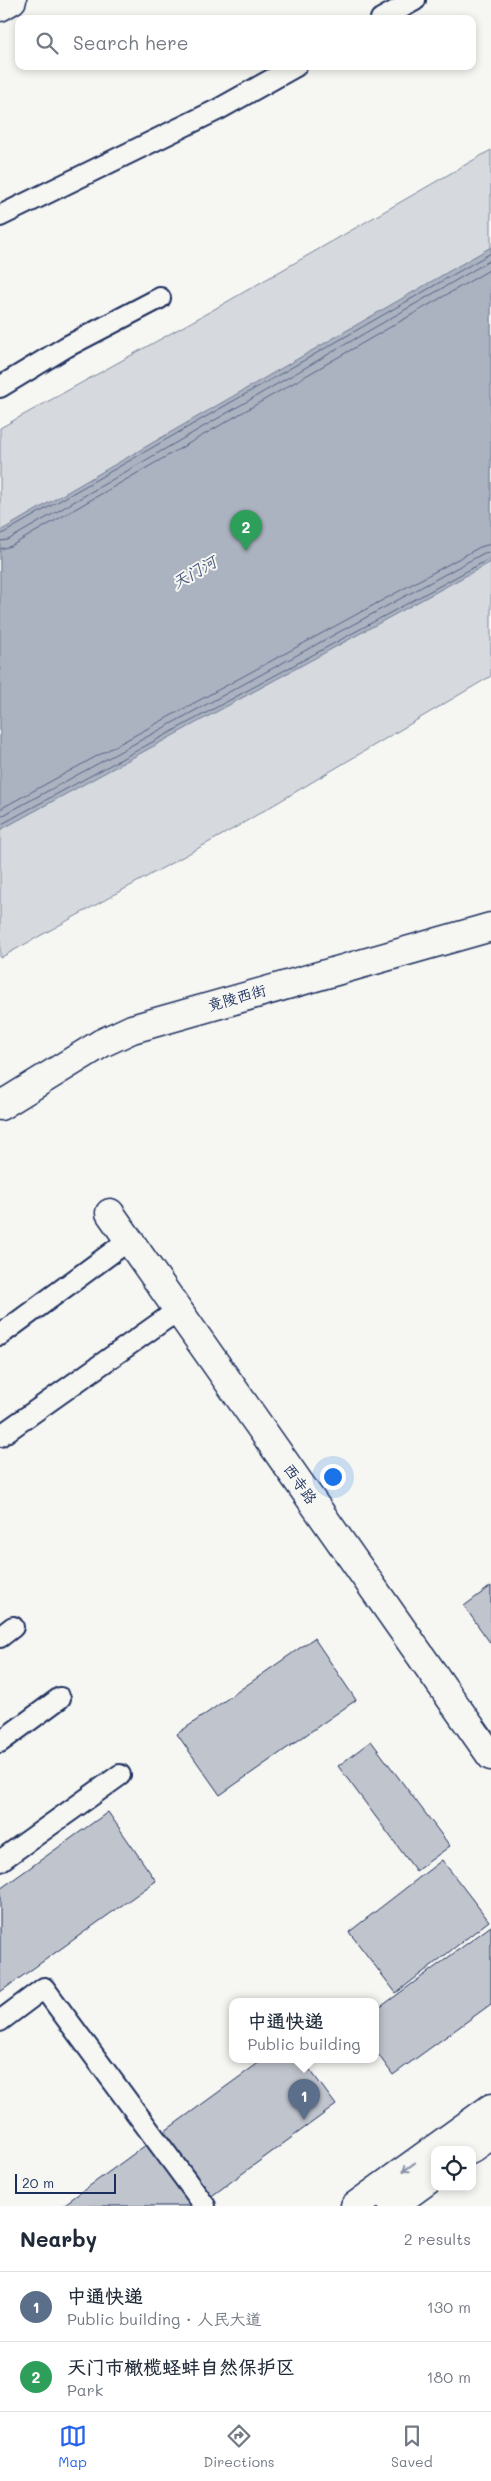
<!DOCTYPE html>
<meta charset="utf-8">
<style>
body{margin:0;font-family:Mali,"LXGW WenKai TC",sans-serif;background:#f2f2f3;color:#1f2937}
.controls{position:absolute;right:15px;bottom:15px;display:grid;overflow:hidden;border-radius:10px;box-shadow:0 2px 8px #0003}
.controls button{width:45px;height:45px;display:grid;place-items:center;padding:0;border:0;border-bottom:1px solid #e0e1e3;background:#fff;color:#1f2937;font:25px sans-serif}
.scale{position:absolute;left:15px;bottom:12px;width:101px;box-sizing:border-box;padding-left:5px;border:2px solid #1b2f5e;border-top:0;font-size:14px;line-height:18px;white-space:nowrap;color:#1b2f5e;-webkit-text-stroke:4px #f6f6f2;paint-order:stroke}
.you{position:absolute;left:332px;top:1476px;width:18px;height:18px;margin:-12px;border:4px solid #fff;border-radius:50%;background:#1a73e8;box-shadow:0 0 0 8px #1a73e833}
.badge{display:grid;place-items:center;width:32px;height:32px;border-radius:50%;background:#2563eb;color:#fff;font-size:16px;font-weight:700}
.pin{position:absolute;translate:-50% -41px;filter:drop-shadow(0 1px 2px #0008)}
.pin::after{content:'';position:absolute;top:26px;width:18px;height:15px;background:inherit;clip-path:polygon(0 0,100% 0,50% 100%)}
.popup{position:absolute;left:229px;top:1998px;width:150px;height:65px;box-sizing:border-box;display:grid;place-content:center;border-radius:10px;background:#fff;filter:drop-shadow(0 1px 4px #0005);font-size:16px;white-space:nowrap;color:#747a83}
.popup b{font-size:19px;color:#1f2937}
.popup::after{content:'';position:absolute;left:50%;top:100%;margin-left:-10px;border:10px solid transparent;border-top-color:#fff}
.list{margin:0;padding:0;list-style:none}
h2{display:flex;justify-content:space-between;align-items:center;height:65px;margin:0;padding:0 20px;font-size:21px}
h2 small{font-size:16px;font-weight:400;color:#747a83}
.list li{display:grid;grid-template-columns:32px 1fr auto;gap:15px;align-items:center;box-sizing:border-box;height:70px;padding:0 20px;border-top:1px solid #e0e1e3}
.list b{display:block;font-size:19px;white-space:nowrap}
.list p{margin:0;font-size:16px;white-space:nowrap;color:#747a83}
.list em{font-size:16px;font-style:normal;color:#747a83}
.icon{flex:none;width:28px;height:28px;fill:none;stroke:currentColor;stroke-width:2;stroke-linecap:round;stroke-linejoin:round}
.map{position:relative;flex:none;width:491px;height:2206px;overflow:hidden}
.search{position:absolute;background:#fff;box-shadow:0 2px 8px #0003;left:15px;right:15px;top:15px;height:55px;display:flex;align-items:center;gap:12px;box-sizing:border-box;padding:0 18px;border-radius:10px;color:#747a83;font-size:19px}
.sheet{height:205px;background:#fff}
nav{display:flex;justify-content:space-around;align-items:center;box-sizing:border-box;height:70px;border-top:1px solid #e0e1e3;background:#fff;font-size:14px;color:#747a83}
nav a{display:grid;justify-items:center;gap:2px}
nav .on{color:#2563eb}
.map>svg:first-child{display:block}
.green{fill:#d6d9dd;stroke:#78849e}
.water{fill:#abb2c0;stroke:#717e99}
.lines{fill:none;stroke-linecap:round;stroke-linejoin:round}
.shore{stroke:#556385;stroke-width:1}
.building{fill:#c0c4cd;stroke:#1b2f5e}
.service-casing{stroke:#1b2f5e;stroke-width:24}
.minor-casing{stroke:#1b2f5e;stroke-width:31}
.secondary-casing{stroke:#1b2f5e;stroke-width:31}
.service{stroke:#f6f6f2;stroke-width:20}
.minor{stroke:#f6f6f2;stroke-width:28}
.secondary{stroke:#f6f6f2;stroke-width:28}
.oneway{stroke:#8892a8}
.labels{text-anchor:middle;stroke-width:4;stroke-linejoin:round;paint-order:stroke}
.street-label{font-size:15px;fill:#1b2f5e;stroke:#f6f6f2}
.water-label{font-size:16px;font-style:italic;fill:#46567b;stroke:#f6f6f2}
</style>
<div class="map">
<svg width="491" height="2206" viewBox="0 0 491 2206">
<rect width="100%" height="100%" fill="#f6f6f2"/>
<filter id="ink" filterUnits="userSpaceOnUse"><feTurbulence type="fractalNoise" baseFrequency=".02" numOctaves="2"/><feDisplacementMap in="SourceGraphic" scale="10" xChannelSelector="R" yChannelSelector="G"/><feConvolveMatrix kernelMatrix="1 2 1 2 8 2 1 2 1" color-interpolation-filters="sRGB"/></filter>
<g filter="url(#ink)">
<path class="green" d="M491 150V676L233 829 0 958V428L211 311Z"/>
<path class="water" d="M491 247V562L0 830V531Z"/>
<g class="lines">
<path class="shore" d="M0 535 491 253
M0 541 8 540 491 260
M0 549 11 546 491 269
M0 809 480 547 491 544
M0 817 484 553 491 552
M0 825 491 558"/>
</g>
<path class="building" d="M491 1586V1644L464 1606Z
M314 1638 356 1700 220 1795 177 1734Z
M371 1741 450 1846 416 1871 338 1766Z
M108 1812 156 1881 0 1992V1889Z
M442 1860 489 1921 396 1993 349 1932Z
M491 1926V2004L393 2075 375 2050V2011Z
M264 2059H302L336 2105 198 2206H62Z"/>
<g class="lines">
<g class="service-casing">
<path id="service" d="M381 19 415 0
M0 216 219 109 296 66
M0 387 66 347 160 298
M0 1335 129 1240
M0 1436 178 1310
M0 1637 13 1627
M0 1742 60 1698
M0 1861 120 1775
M0 2021 44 1988 205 2206"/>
</g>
<g class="minor-casing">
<path id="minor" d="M0 7 12 0
M0 1106 102 1043 132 1029 491 927
M110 1213 491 1756"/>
</g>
<g class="secondary-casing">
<path id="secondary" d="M470 2150 491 2135
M355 2206 491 2108
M392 2206 435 2175"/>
</g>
<use href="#service" class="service"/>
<use href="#minor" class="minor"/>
<use href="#secondary" class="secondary"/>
</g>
<defs><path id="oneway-shaft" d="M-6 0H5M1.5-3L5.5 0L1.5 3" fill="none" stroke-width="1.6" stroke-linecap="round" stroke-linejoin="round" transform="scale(1.25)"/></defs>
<use class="oneway" href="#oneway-shaft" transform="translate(409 2167) rotate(144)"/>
</g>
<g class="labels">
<g class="street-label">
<text transform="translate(237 998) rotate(-16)" y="5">竟陵西街</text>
<text transform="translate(300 1484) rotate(55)" y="5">西寺路</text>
</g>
<g class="water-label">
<text transform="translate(194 572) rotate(-30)" y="6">天门河</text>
</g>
</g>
</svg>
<div class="controls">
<button><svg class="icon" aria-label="locate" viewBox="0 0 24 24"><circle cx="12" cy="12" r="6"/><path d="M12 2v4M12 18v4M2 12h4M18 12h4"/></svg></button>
</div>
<div class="scale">20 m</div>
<div class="you"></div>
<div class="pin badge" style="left:304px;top:2120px;background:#5c6f8a">1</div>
<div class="popup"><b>中通快递</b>Public building</div>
<div class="pin badge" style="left:246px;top:551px;background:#2e9e5b">2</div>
<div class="search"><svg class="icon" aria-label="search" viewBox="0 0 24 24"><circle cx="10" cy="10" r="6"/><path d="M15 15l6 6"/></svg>Search here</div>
</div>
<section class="sheet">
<h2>Nearby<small>2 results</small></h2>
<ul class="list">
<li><span class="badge" style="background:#5c6f8a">1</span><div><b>中通快递</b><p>Public building · 人民大道</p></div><em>130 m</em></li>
<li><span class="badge" style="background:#2e9e5b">2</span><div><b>天门市橄榄蛏蚌自然保护区</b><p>Park</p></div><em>180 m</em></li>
</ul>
</section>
<nav>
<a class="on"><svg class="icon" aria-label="map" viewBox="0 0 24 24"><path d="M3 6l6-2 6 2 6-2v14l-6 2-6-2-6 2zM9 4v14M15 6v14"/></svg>Map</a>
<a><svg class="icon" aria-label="directions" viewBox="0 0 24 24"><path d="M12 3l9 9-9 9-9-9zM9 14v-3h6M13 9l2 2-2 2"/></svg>Directions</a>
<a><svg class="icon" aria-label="saved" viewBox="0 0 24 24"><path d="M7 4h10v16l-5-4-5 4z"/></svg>Saved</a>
</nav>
